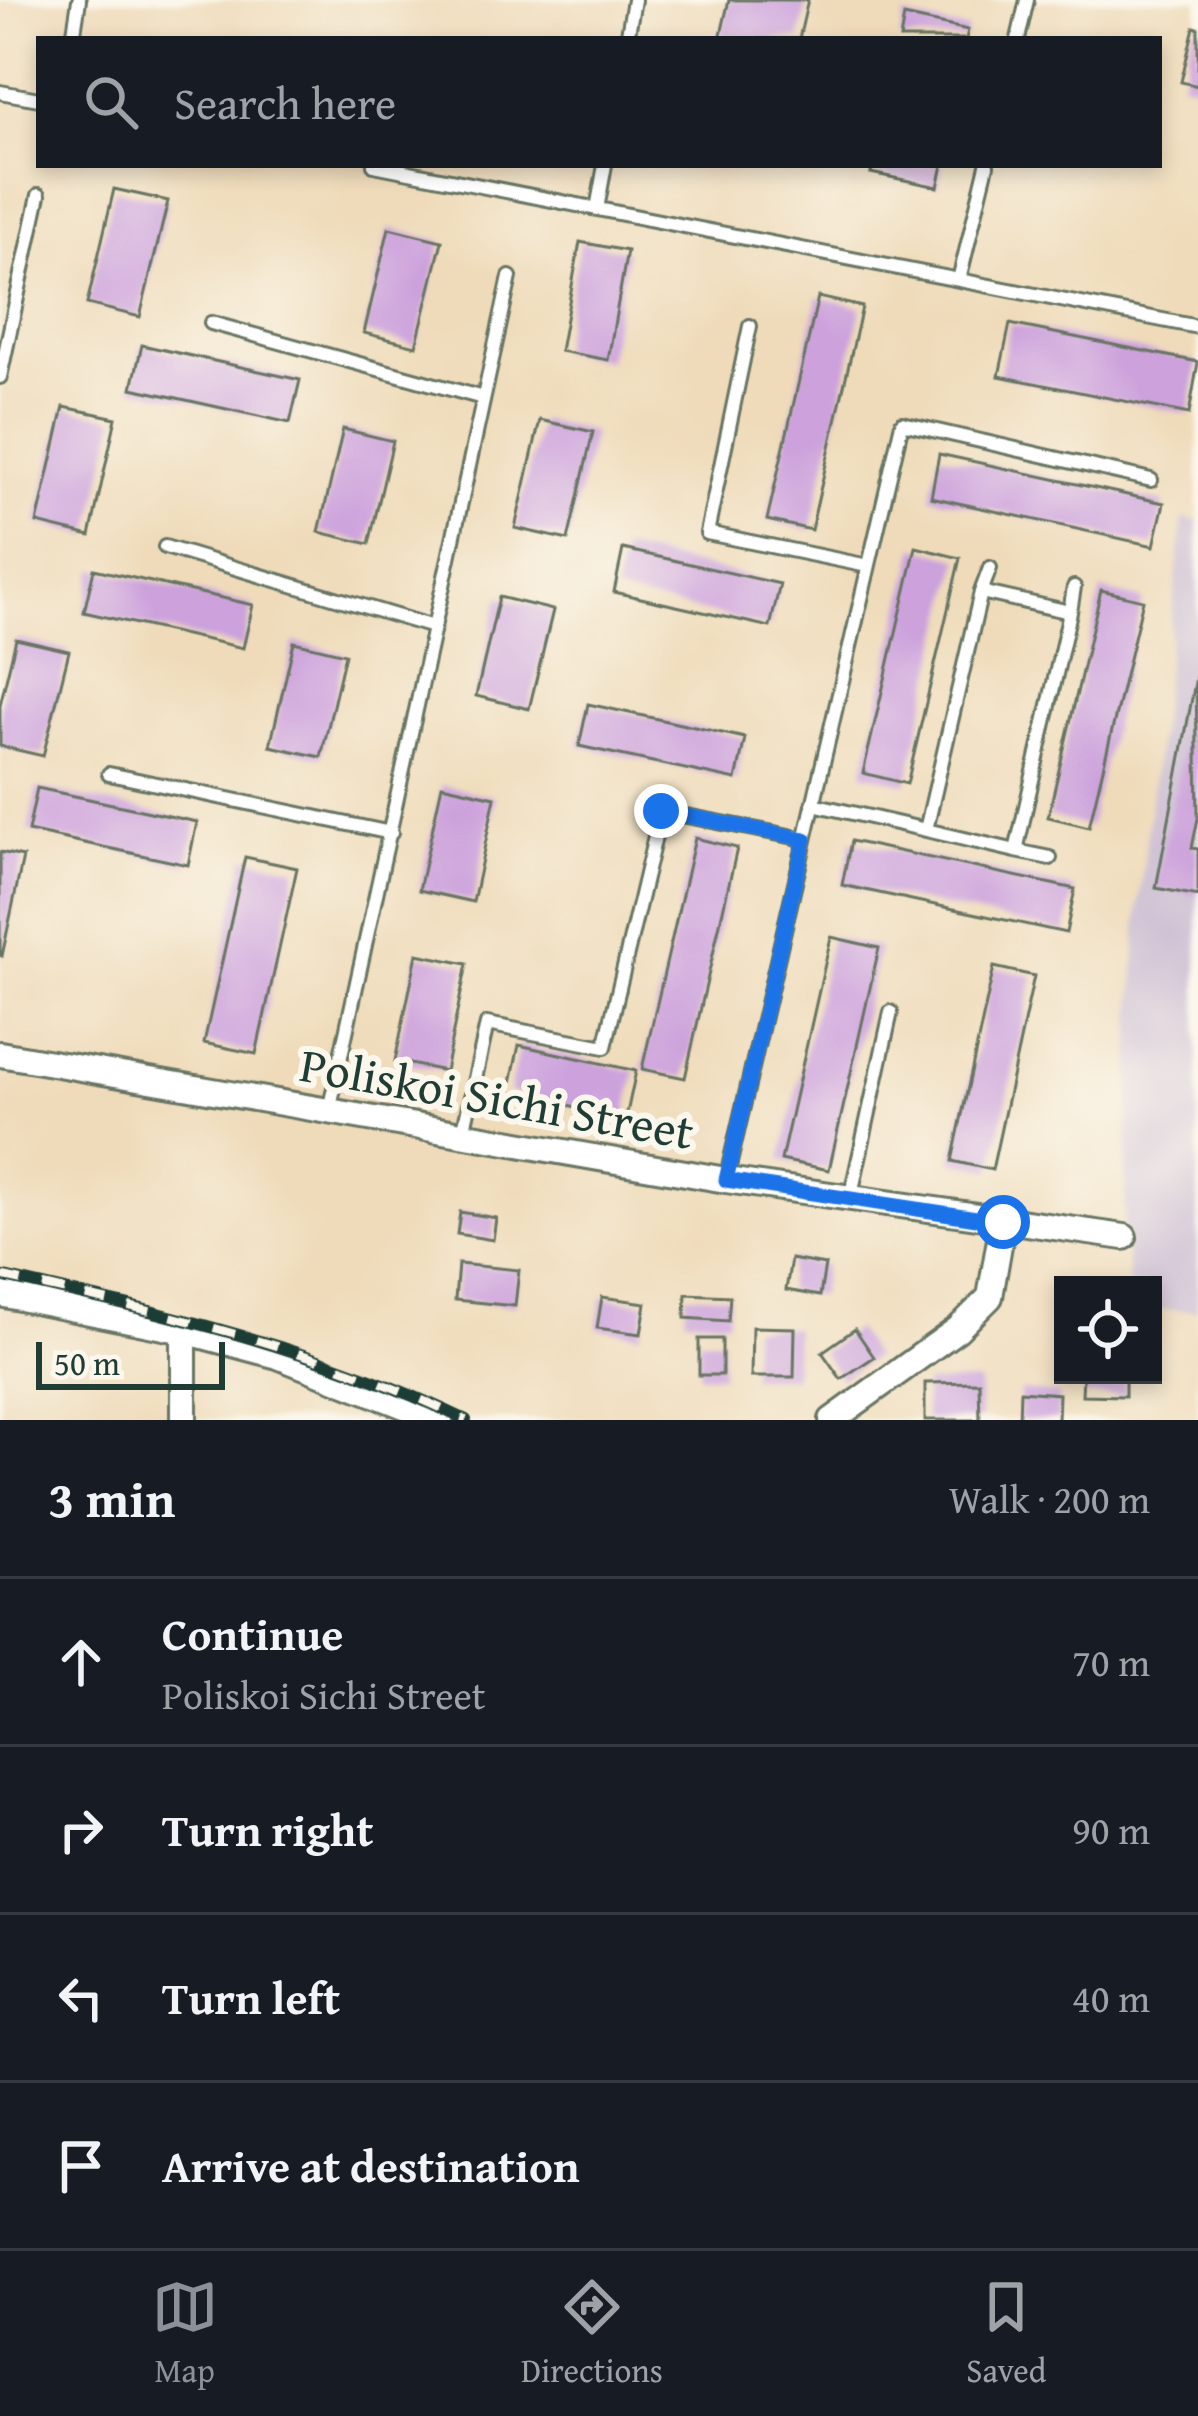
<!DOCTYPE html>
<meta charset="utf-8">
<style>
body{margin:0;font-family:"Gentium Book Plus",serif;background:#20242c;color:#f1f3f6}
.controls{position:absolute;right:36px;bottom:36px;display:grid;overflow:hidden;border-radius:0px;box-shadow:0 6px 18px #0003}
.controls button{width:108px;height:108px;display:grid;place-items:center;padding:0;border:0;border-bottom:3px solid #363941;background:#171b24;color:#f1f3f6;font:60px sans-serif}
.scale{position:absolute;left:36px;bottom:30px;width:189px;box-sizing:border-box;padding-left:12px;border:6px solid #1f3d34;border-top:0;font-size:33px;line-height:42px;white-space:nowrap;color:#1f3d34;-webkit-text-stroke:9px #fbf7ec;paint-order:stroke}
.stop{position:absolute;width:36px;height:36px;margin:-27px;border:9px solid #1a73e8;border-radius:50%;background:#fff}
.stop.end{background:#1a73e8;border-color:#fff;box-shadow:0 3px 12px #0008}
.list{margin:0;padding:0;list-style:none}
h2{display:flex;justify-content:space-between;align-items:center;height:156px;margin:0;padding:0 48px;font-size:51px}
h2 small{font-size:39px;font-weight:400;color:#9ea1a6}
.list li{display:grid;grid-template-columns:78px 1fr auto;gap:36px;align-items:center;box-sizing:border-box;height:168px;padding:0 48px;border-top:3px solid #363941}
.list b{display:block;font-size:45px;white-space:nowrap}
.list p{margin:0;font-size:39px;white-space:nowrap;color:#9ea1a6}
.list em{font-size:39px;font-style:normal;color:#9ea1a6}
.icon{flex:none;width:66px;height:66px;fill:none;stroke:currentColor;stroke-width:2;stroke-linecap:round;stroke-linejoin:round}
.map{position:relative;flex:none;width:1198px;height:1420px;overflow:hidden}
.search{position:absolute;background:#171b24;box-shadow:0 6px 18px #0003;left:36px;right:36px;top:36px;height:132px;display:flex;align-items:center;gap:30px;box-sizing:border-box;padding:0 42px;border-radius:0px;color:#9ea1a6;font-size:45px}
.sheet{height:828px;background:#171b24}
nav{display:flex;justify-content:space-around;align-items:center;box-sizing:border-box;height:168px;border-top:3px solid #363941;background:#171b24;font-size:33px;color:#9ea1a6}
nav a{display:grid;justify-items:center;gap:6px}
nav .on{color:#8c9099}
.map>svg:first-child{display:block}
.industrial{fill:#ccbed3}
.building{fill:#cca1dc}
.lines{fill:none;stroke-linecap:round;stroke-linejoin:round}
.service-casing{stroke:#687463;stroke-width:18}
.minor-casing{stroke:#687463;stroke-width:30}
.service{stroke:#fff;stroke-width:12}
.minor{stroke:#fff;stroke-width:24}
.rail-casing{stroke:#1f3d34;stroke-width:12}
.rail{stroke:#fbf7ec;stroke-width:8;stroke-dasharray:22;stroke-linecap:butt}
.route{stroke:#1a73e8;stroke-width:15}
.labels{text-anchor:middle;stroke-width:12;stroke-linejoin:round;paint-order:stroke}
.street-label{font-size:48px;fill:#1f3d34;stroke:#fbf7ec}
</style>
<div class="map">
<svg width="1198" height="1420" viewBox="0 0 1198 1420">
<rect width="100%" height="100%" fill="#fbf7ec"/>
<filter id="ink" filterUnits="userSpaceOnUse"><feTurbulence type="fractalNoise" baseFrequency=".00833" numOctaves="2"/><feDisplacementMap in="SourceGraphic" scale="24" xChannelSelector="R" yChannelSelector="G"/><feConvolveMatrix kernelMatrix="1 2 1 2 8 2 1 2 1" color-interpolation-filters="sRGB"/></filter>
<filter id="wash" filterUnits="userSpaceOnUse"><feTurbulence type="fractalNoise" baseFrequency=".004" numOctaves="4" result="noise"/><feDisplacementMap in="SourceGraphic" scale="48" xChannelSelector="R" yChannelSelector="G"/><feGaussianBlur stdDeviation="2.7" result="paint"/><feColorMatrix in="noise" values="0 0 0 0 0 0 0 0 0 0 0 0 0 0 0 0 0 1.4 0 .05"/><feComposite in="paint" operator="in"/></filter>
<g filter="url(#wash)">
<rect width="100%" height="100%" fill="#efdbba"/>
<path class="industrial" d="M1183 518 1198 521V1310H1153V1285H1129L1124 1225 1137 922Z"/>
<g id="blocks">
<path class="building" d="M729 0H808L799 39H720Z
M904 16 968 30 966 39H900Z
M1194 27 1198 28V86L1181 82Z
M873 165H943L938 187 871 173Z
M114 189 168 201 140 317 87 304Z
M389 228 442 241 416 346 364 333Z
M580 242 627 251 608 360 560 351Z
M818 297 862 307 811 530 767 520Z
M1010 324 1198 362 1189 414 999 376Z
M142 345 300 380 290 423 132 388Z
M64 407 116 418 90 536 37 523Z
M540 420 593 432 568 540 515 528Z
M343 429 393 441 369 544 319 532Z
M939 454 1164 503 1154 546 931 497Z
M916 547 960 558 907 784 863 773Z
M623 549 780 584 770 627 614 592Z
M94 569 253 605 243 648 84 612Z
M1101 590 1143 600 1089 827 1048 817Z
M499 597 553 610 529 709 476 696Z
M16 639 69 651 43 756 0 746V705Z
M294 642 345 654 321 757 270 746Z
M1196 677 1198 818 1192 848 1198 849V896L1156 888Z
M588 704 745 738 736 780 579 746Z
M442 785 495 797 473 902 419 890Z
M37 788 197 822 188 865 28 831Z
M695 838 737 848 685 1078 642 1069Z
M851 841 1075 889 1066 933 842 885Z
M0 852 23 857 2 956 0 955Z
M245 857 297 868 256 1054 204 1043Z
M831 937 879 948 829 1170 781 1160Z
M417 954 467 964 445 1071 395 1061Z
M994 967 1034 976 992 1170 952 1161Z
M519 1045 636 1071 626 1118 509 1092Z
M460 1212 496 1218 493 1240 457 1234Z
M791 1259 825 1265 820 1296 786 1290Z
M458 1264 519 1270 515 1306 455 1300Z
M686 1294 730 1296 728 1321 685 1318Z
M602 1297 646 1303 641 1334 597 1328Z
M752 1327 795 1328 794 1377H751Z
M855 1329 874 1357 841 1379 822 1352Z
M699 1339H722V1375H699Z
M1083 1375H1125V1396L1082 1395Z
M979 1382 980 1420H925V1383Z
M1020 1391 1059 1394 1058 1420H1019Z"/>
</g>
</g>
<g filter="url(#ink)">
<use href="#blocks" fill-opacity="0" stroke="#687463" stroke-width="3"/>
<g class="lines">
<g class="service-casing">
<path id="service" d="M73 39 79 0
M627 39 634 0
M1018 39 1027 0
M0 92 39 99
M374 165 1198 327
M597 209 605 165
M959 280 987 165
M211 323 483 398
M750 326 707 533 868 566
M0 377 39 195
M165 547 433 627
M981 592 990 568
M1070 612 1074 587
M109 774 391 833
M813 804 926 830 981 592 1070 612 1016 851 926 830
M1016 851 1050 858
M329 1111 510 277
M463 1133 487 1024 605 1047 661 811 805 839
M726 1180 902 423 1151 480
M850 1199 891 1012"/>
</g>
<g class="minor-casing">
<path id="minor" d="M0 1054 726 1180 1124 1237
M0 1294 184 1331 278 1356 440 1420
M184 1331V1420
M832 1420 958 1329 990 1297 1003 1222"/>
</g>
<use href="#service" class="service"/>
<use href="#minor" class="minor"/>
<g class="rail-casing">
<path id="rail" d="M0 1276C164 1313 314 1347 466 1420"/>
</g>
<use href="#rail" class="rail"/>
</g>
</g>
<g class="lines" filter="url(#ink)">
<path class="route" d="M661 811 805 839 726 1180 1003 1222"/>
</g>
<g class="labels">
<g class="street-label">
<text transform="translate(497 1098) rotate(10)" y="17">Poliskoi Sichi Street</text>
</g>
</g>
</svg>
<div class="controls">
<button><svg class="icon" aria-label="locate" viewBox="0 0 24 24"><circle cx="12" cy="12" r="6"/><path d="M12 2v4M12 18v4M2 12h4M18 12h4"/></svg></button>
</div>
<div class="scale">50 m</div>
<div class="stop" style="left:1003px;top:1222px"></div>
<div class="stop end" style="left:661px;top:811px"></div>
<div class="search"><svg class="icon" aria-label="search" viewBox="0 0 24 24"><circle cx="10" cy="10" r="6"/><path d="M15 15l6 6"/></svg>Search here</div>
</div>
<section class="sheet">
<h2>3 min<small>Walk · 200 m</small></h2>
<ul class="list">
<li><svg class="icon" aria-label="ahead" viewBox="0 0 24 24"><path d="M12 20V5M6 11l6-6 6 6"/></svg><div><b>Continue</b><p>Poliskoi Sichi Street</p></div><em>70 m</em></li>
<li><svg class="icon" aria-label="right" viewBox="0 0 24 24"><path d="M7 20v-9h11M14 6l5 5-5 5"/></svg><div><b>Turn right</b></div><em>90 m</em></li>
<li><svg class="icon" aria-label="left" viewBox="0 0 24 24"><path d="M17 20v-9H6M10 6l-5 5 5 5"/></svg><div><b>Turn left</b></div><em>40 m</em></li>
<li><svg class="icon" aria-label="arrive" viewBox="0 0 24 24"><path d="M6 21V4h12l-3 4 3 4H6"/></svg><div><b>Arrive at destination</b></div></li>
</ul>
</section>
<nav>
<a class="on"><svg class="icon" aria-label="map" viewBox="0 0 24 24"><path d="M3 6l6-2 6 2 6-2v14l-6 2-6-2-6 2zM9 4v14M15 6v14"/></svg>Map</a>
<a><svg class="icon" aria-label="directions" viewBox="0 0 24 24"><path d="M12 3l9 9-9 9-9-9zM9 14v-3h6M13 9l2 2-2 2"/></svg>Directions</a>
<a><svg class="icon" aria-label="saved" viewBox="0 0 24 24"><path d="M7 4h10v16l-5-4-5 4z"/></svg>Saved</a>
</nav>
